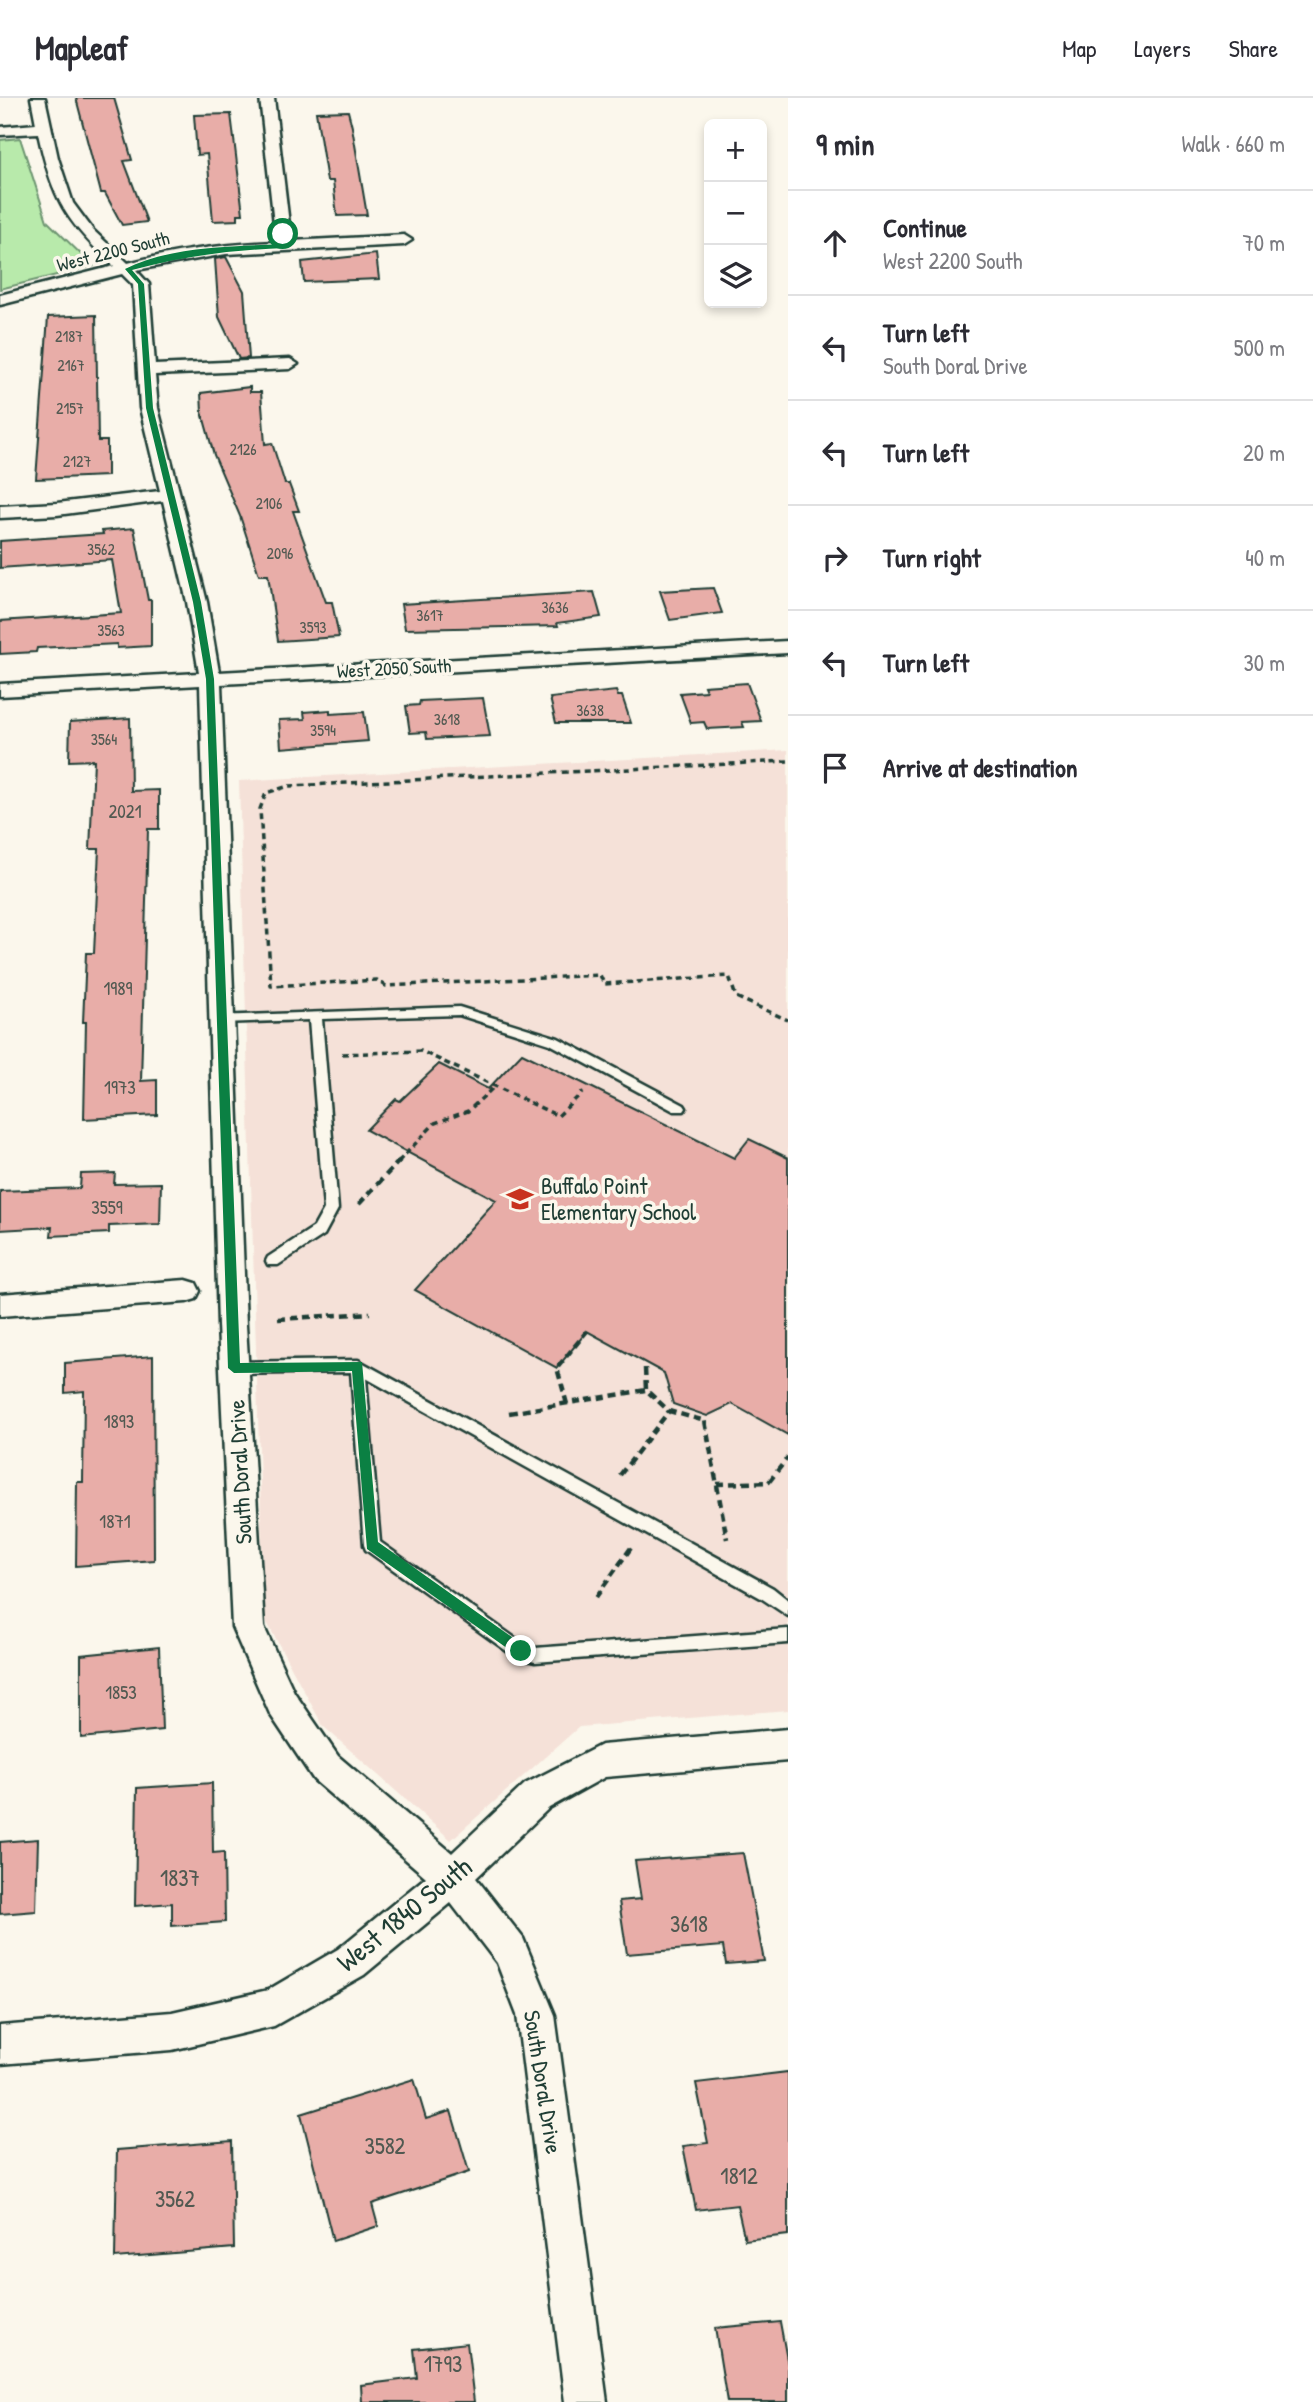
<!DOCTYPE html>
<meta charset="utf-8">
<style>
body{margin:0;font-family:"Patrick Hand",sans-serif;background:#f7f7f7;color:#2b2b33}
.controls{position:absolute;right:21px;top:21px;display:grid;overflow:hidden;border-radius:10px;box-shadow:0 4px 10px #0003}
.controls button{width:63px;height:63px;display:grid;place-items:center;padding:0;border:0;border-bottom:2px solid #e1e1e2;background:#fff;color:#2b2b33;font:35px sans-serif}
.stop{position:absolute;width:21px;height:21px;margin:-16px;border:5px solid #0b8043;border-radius:50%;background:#fff}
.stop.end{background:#0b8043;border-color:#fff;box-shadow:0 2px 7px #0008}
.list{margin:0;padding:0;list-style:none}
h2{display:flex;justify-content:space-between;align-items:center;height:91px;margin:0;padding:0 28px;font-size:30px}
h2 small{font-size:23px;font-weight:400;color:#7c7c81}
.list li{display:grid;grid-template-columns:46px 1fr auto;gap:21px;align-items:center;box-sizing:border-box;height:105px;padding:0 28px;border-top:2px solid #e1e1e2}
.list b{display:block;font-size:26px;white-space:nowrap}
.list p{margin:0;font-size:23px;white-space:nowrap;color:#7c7c81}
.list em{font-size:23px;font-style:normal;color:#7c7c81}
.icon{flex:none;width:38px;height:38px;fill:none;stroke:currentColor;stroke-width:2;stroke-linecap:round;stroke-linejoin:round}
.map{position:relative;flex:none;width:788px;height:2304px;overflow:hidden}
header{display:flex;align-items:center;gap:42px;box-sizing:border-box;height:98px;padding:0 35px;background:#fff;border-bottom:2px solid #e1e1e2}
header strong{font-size:33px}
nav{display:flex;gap:38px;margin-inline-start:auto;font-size:24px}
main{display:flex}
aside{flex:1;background:#fff}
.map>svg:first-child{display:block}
.built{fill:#f5e1d8}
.green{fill:#b8eaab;stroke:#6c9470;stroke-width:2}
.building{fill:#e8ada8;stroke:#1f3d34;stroke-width:2}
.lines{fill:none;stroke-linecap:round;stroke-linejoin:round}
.lane-casing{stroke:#1f3d34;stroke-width:5}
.street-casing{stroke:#1f3d34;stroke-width:5}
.path-far1{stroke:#1f3d34;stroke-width:3.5;stroke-dasharray:6 4.5;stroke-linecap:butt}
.path{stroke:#1f3d34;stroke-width:4.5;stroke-dasharray:8 5;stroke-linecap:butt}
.lane{fill:#fbf7ec;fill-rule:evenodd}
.street{fill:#fbf7ec;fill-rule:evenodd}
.route{fill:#0b8043}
.labels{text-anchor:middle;stroke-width:7;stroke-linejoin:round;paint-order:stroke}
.far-number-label{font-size:16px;fill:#515951}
.far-street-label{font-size:19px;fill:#1f3d34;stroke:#fbf7ec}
.number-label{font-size:19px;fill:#515951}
.poi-label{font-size:23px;fill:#1f3d34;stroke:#fbf7ec;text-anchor:start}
.street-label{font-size:23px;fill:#1f3d34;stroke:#fbf7ec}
.near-number-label{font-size:23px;fill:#515951}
.near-street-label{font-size:28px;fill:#1f3d34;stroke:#fbf7ec}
</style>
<header>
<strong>Mapleaf</strong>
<nav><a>Map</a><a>Layers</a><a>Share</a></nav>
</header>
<main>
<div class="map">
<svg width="788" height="2304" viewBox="0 0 788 2304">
<rect width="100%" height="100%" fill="#fbf7ec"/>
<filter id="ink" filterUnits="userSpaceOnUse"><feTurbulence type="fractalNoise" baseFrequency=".0143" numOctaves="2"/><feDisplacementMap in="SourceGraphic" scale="14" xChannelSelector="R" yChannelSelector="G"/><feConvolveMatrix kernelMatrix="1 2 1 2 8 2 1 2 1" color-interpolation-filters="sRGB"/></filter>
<g filter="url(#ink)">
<path class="built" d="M788 652V1612L579 1629 451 1742 323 1628 264 1519 239 683Z"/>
<path class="green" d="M20 40 47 123 93 168 0 191V42Z"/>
<path class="building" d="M76 0H114L132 62 124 63 147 124 122 127 105 95H101Z
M348 13 352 29 367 117 337 118 333 83H327L316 14Z
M231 16 243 116H238V122L213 123 207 56 197 57 194 17Z
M376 156 379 181 304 184 302 164Z
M226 159 244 193 249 260 239 261 219 219 215 161Z
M96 217 98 343H107V378L36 381 48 219Z
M250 289V294H261L265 346 272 345 285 386H289L299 413H293L326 504H332L339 539 278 543 268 477H259L240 418 214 357 202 314 201 295Z
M134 430 148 502H151V548L117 550V546L37 550 36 554 0 556V523L121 515 112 462 0 470V443L103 436 102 433Z
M713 490 722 515 670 522 660 493Z
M594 494 601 519 557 525 558 528 405 531 401 506Z
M747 585 761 623 742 624 744 629 707 631 704 624 691 625 680 595 706 593 704 588Z
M616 593 618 598H622L631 625H556L550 600Z
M483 600 490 638 427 641 426 634 410 635 406 608 419 607 420 603Z
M330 612V616L364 614 368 643 281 650 279 622 305 621 304 614Z
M130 620 131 693 159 692V731H148L141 983 157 982V1017L84 1021 86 924H83L86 855H94L99 751H90L94 662 69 663 70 624Z
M522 955 734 1060 749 1041 788 1060V1337L732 1306 707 1318 673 1306 664 1275 587 1233 557 1270 415 1192 496 1102 366 1032 396 1001 400 1003 439 966 488 991Z
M115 1075 114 1086 161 1085 160 1126 109 1128V1135L51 1138 52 1129 0 1132V1093L80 1090 81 1076Z
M153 1258 154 1462 76 1468 77 1384H83L84 1293 65 1295V1265Z
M159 1549 162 1632 81 1640V1557Z
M212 1685 213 1755 224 1754 225 1824 172 1828V1805L135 1808 137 1690Z
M38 1741 36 1813 0 1816V1744Z
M743 1755 764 1863 726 1866 723 1848 627 1856 619 1803 641 1801 635 1763Z
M788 1974V2137L745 2142 737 2107 696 2112 683 2048 708 2045 696 1985Z
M414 1981 426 2021 451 2013 469 2074 372 2106 378 2128 333 2143 301 2016Z
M232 2043 234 2150 115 2160 117 2052Z
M780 2224 788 2267V2304H727L715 2230Z
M467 2245 474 2304H362L361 2287 417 2280 414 2251Z"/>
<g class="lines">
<g class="lane-casing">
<path id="lane" d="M459 909 558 940 684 1007 686 1010 684 1013H674L550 946 459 917 322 921 338 1111 324 1137 278 1167H268L266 1163 268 1159 314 1129 324 1111 309 922 220 925 216 924 214 921 216 918Z
M358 1262 773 1490 788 1502V1518L761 1500 366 1280 380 1444 525 1547 535 1550 788 1531V1545L535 1564 515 1559 366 1452 364 1447 351 1274 234 1276 229 1274 227 1270 229 1266 234 1264Z"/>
</g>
<g class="street-casing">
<path id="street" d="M31 0H45L58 60 73 105 93 132 128 165C178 152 225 146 276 144L260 0H274L291 143 404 137 412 142 404 147 226 156 136 172 149 186 155 267 290 261 298 266 290 271 155 277 158 310 207 504 219 574 788 543V555L221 586 246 1227 264 1529 294 1594 338 1658 452 1755 525 1686 601 1647 788 1631V1663L605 1679 549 1710 476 1780 523 1840 555 1917 607 2304H565L517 1917 497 1865 451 1805 364 1877 274 1928 172 1952 0 1966V1928L172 1914 268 1892 338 1851 426 1779 314 1682 270 1616 232 1529 218 1227 200 587 0 598V586L199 575 187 504 163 403 57 417 0 420V408L57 405 160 393 140 310 133 187 122 176 0 207V197L114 168C65 123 52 100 38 35L0 37V29L36 26Z
M186 1182 196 1185 200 1193 196 1201 186 1204 0 1218V1196Z"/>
</g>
<path class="path-far1" d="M788 663 289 688 266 695 260 711 271 888 377 882 386 888 600 877 604 886 729 878 736 899 788 922
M342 956 421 953 558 1018 583 994
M398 1064 435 1025 468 1013 495 988"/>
<path class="path" d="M359 1106 400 1062
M278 1221 370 1215
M645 1270 646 1292 669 1313 705 1323 727 1441
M567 1306 557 1270 587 1233
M509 1315 646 1292
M620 1377 669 1313
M717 1386 769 1384 788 1359
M596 1499 633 1447"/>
<use href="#lane" class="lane"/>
<use href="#street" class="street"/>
</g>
</g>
<path class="route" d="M283 134 288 148 285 150C232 152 183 158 132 172L144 186 153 310 201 504 214 581 240 1265 362 1264 378 1444 526 1549V1558L521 1560 367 1451 352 1273 234 1275 228 1270 206 581 193 504 146 310 138 186 125 171C170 148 232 149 281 146L280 136Z"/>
<defs>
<g id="school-bare" transform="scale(2.1)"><path d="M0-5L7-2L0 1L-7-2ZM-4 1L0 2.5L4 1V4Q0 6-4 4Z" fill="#c8321e" stroke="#fbf7ec" stroke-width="2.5" paint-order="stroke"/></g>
</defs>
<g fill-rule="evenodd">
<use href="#school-bare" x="520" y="1101"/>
</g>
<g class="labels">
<g class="far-number-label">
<text x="69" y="244">2187</text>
<text x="71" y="273">2167</text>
<text x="70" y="316">2157</text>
<text x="243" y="357">2126</text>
<text x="77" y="369">2127</text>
<text x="269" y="411">2106</text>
<text x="101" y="457">3562</text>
<text x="280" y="461">2096</text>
<text x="555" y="515">3636</text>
<text x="430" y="523">3617</text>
<text x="313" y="535">3593</text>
<text x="111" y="538">3563</text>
<text x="590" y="618">3638</text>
<text x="447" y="627">3618</text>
<text x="323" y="638">3594</text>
<text x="104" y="647">3564</text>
</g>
<g class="far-street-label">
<text transform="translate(113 153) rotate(-14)" y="7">West 2200 South</text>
<text transform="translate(394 570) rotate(-3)" y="7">West 2050 South</text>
</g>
<g class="number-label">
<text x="125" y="720">2021</text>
<text x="118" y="897">1989</text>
<text x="120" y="996">1973</text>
<text x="107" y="1116">3559</text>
<text x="119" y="1330">1893</text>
<text x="115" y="1430">1871</text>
<text x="121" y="1601">1853</text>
</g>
<g class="poi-label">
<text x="541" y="1096">Buffalo Point<tspan x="541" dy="26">Elementary School</tspan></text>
</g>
<g class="street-label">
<text transform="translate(240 1374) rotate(-93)" y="8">South Doral Drive</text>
<text transform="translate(543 1984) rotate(81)" y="8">South Doral Drive</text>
</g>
<g class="near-number-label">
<text x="180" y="1788">1837</text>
<text x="689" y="1834">3618</text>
<text x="385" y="2056">3582</text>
<text x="739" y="2086">1812</text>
<text x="175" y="2109">3562</text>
<text x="443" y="2274">1793</text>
</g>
<g class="near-street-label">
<text transform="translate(404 1816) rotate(-39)" y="10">West 1840 South</text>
</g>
</g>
</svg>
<div class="controls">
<button>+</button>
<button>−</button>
<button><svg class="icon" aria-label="layers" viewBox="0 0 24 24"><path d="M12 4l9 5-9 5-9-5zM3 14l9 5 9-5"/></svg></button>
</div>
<div class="stop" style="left:283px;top:136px"></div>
<div class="stop end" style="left:521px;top:1553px"></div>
</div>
<aside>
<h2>9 min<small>Walk · 660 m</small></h2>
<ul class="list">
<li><svg class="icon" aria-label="ahead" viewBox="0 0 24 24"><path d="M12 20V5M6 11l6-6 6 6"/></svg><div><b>Continue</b><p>West 2200 South</p></div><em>70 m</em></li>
<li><svg class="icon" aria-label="left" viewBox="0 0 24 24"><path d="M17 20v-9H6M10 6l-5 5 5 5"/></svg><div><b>Turn left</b><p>South Doral Drive</p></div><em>500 m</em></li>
<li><svg class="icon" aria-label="left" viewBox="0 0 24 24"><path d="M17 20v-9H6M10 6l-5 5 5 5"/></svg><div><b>Turn left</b></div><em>20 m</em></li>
<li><svg class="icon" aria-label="right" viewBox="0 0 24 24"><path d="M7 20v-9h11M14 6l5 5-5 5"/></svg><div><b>Turn right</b></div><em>40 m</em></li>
<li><svg class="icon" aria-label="left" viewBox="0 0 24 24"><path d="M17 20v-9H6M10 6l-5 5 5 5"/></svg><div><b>Turn left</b></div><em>30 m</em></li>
<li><svg class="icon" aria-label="arrive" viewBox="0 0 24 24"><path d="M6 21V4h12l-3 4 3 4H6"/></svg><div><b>Arrive at destination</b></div></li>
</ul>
</aside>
</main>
